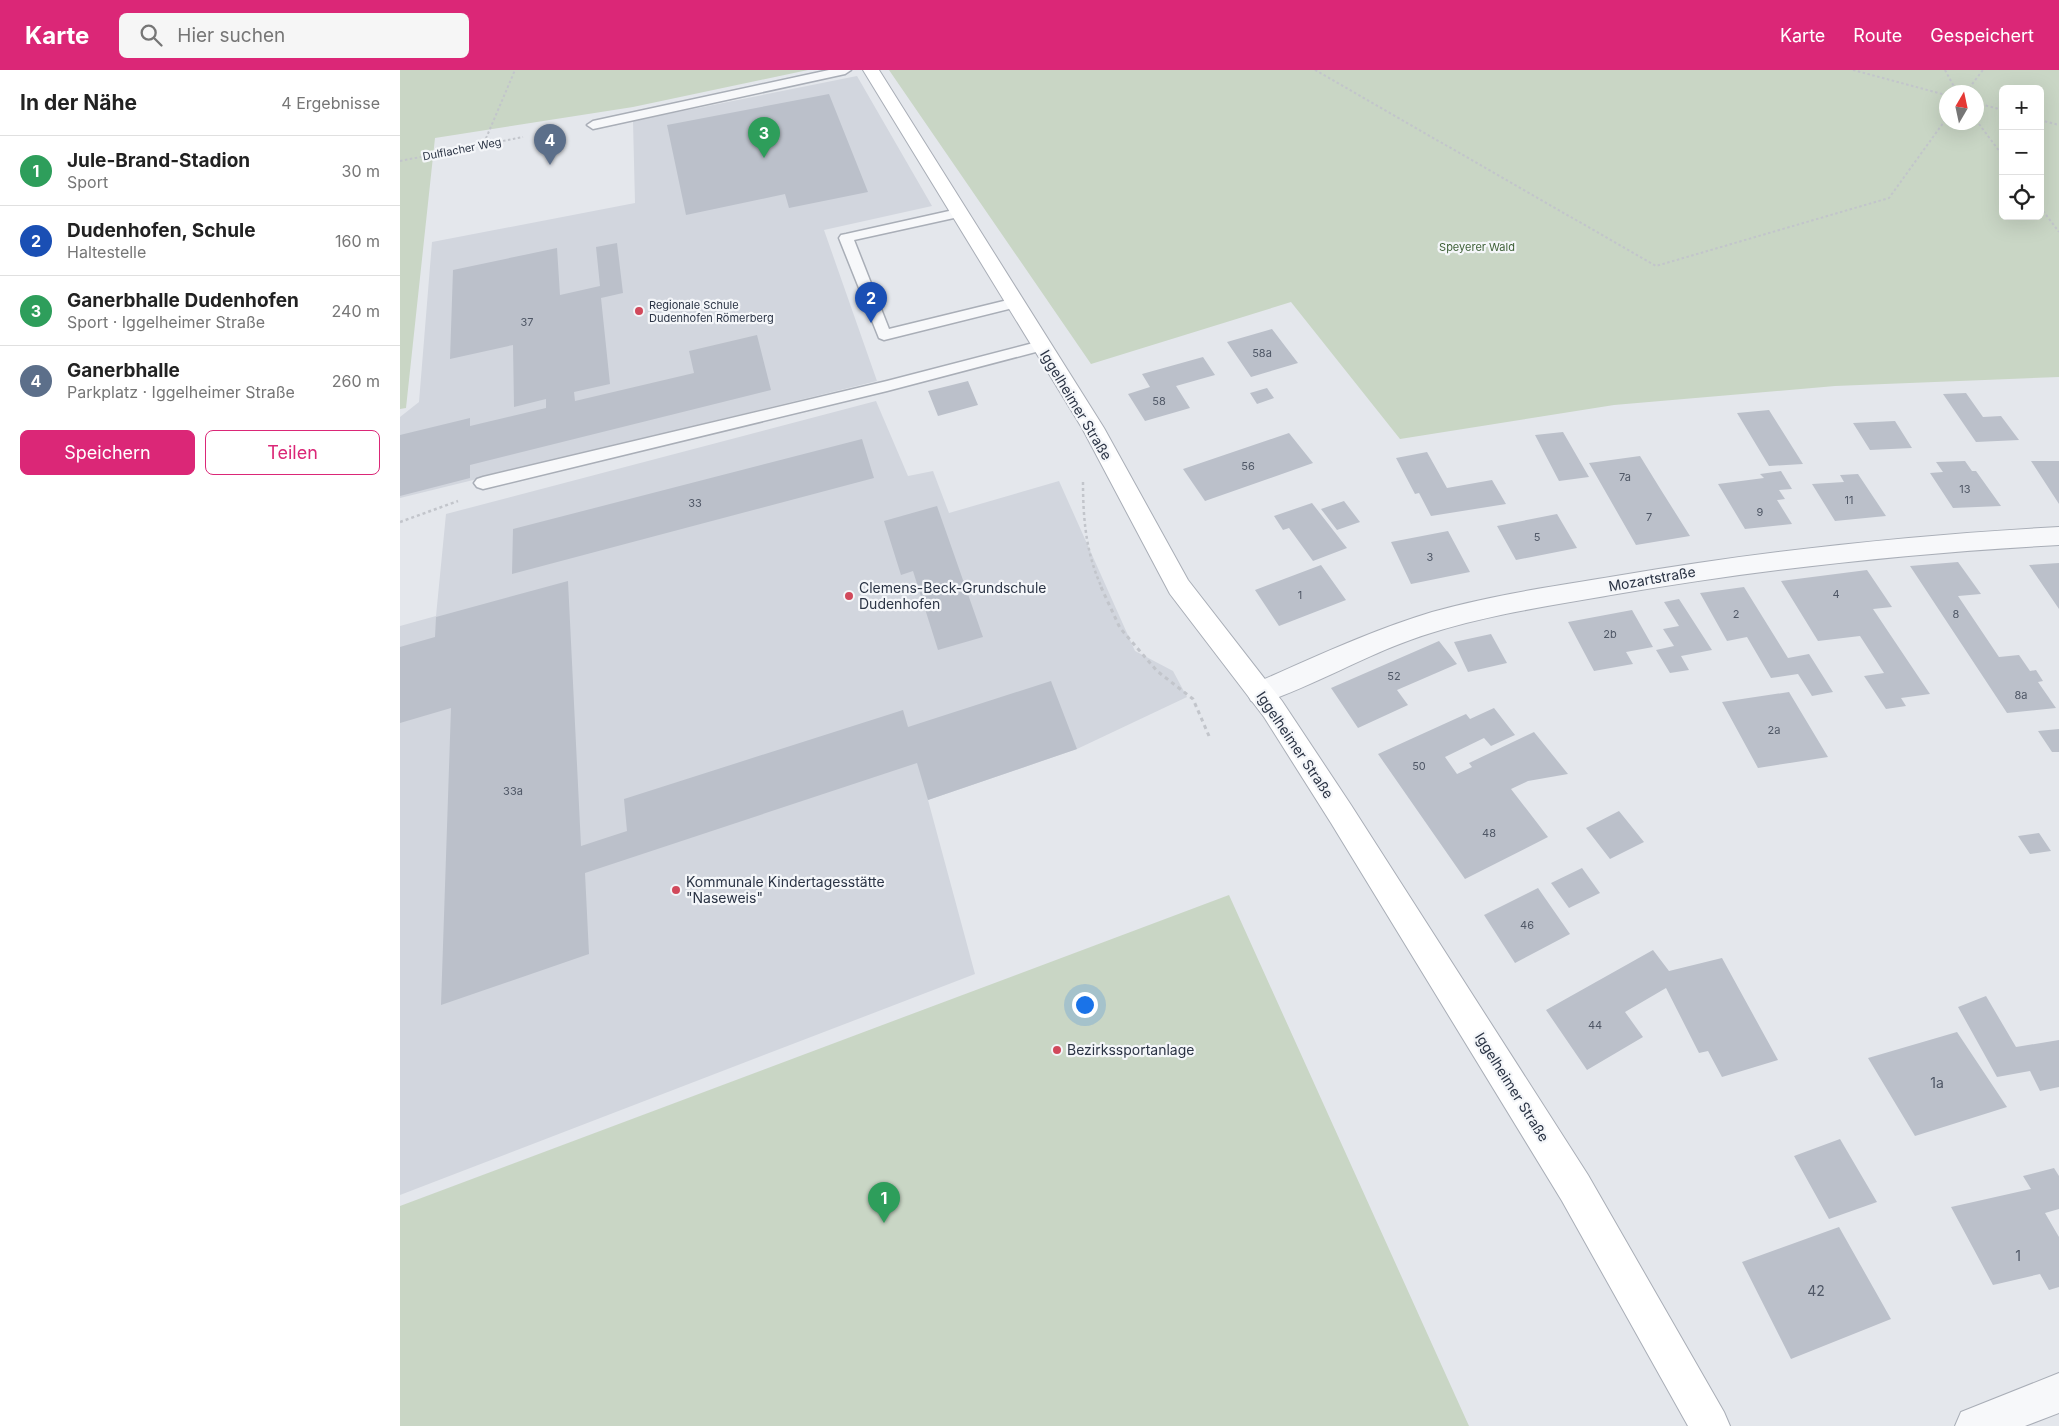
<!DOCTYPE html>
<html lang="de">
<meta charset="utf-8">
<style>
body{margin:0;font-family:Inter,sans-serif;background:#f6f6f6;color:#222}
.controls{position:absolute;right:15px;top:15px;display:grid;overflow:hidden;border-radius:8px;box-shadow:0 5px 20px #0002}
.controls button{width:45px;height:45px;display:grid;place-items:center;padding:0;border:0;border-bottom:1px solid #e0e0e0;background:#fff;color:#222;font:25px sans-serif}
.compass{position:absolute;left:1539px;top:15px;width:45px;height:45px;border-radius:50%;background:#fff;box-shadow:0 5px 20px #0002;rotate:9deg}
.you{position:absolute;left:684px;top:934px;width:18px;height:18px;margin:-12px;border:4px solid #fff;border-radius:50%;background:#1a73e8;box-shadow:0 0 0 8px #1a73e833}
.badge{display:grid;place-items:center;width:32px;height:32px;border-radius:50%;background:#db2777;color:#fff;font-size:16px;font-weight:700}
.pin{position:absolute;translate:-50% -41px;filter:drop-shadow(0 1px 2px #0008)}
.pin::after{content:'';position:absolute;top:26px;width:18px;height:15px;background:inherit;clip-path:polygon(0 0,100% 0,50% 100%)}
.list{margin:0;padding:0;list-style:none}
h2{display:flex;justify-content:space-between;align-items:center;height:65px;margin:0;padding:0 20px;font-size:21px}
h2 small{font-size:16px;font-weight:400;color:#767676}
.list li{display:grid;grid-template-columns:32px 1fr auto;gap:15px;align-items:center;box-sizing:border-box;height:70px;padding:0 20px;border-top:1px solid #e0e0e0}
.list b{display:block;font-size:19px;white-space:nowrap}
.list p{margin:0;font-size:16px;white-space:nowrap;color:#767676}
.list em{font-size:16px;font-style:normal;color:#767676}
.actions{display:flex;gap:10px;padding:15px 20px}
.actions a{flex:1;padding:11px 0;border:1px solid #db2777;border-radius:8px;text-align:center;font-size:18px;color:#db2777}
.actions .main{background:#db2777;color:#fff}
.icon{flex:none;width:28px;height:28px;fill:none;stroke:currentColor;stroke-width:2;stroke-linecap:round;stroke-linejoin:round}
.map{position:relative;flex:none;width:1659px;height:1356px;overflow:hidden}
header{display:flex;align-items:center;gap:30px;box-sizing:border-box;height:70px;padding:0 25px;background:#db2777;color:#fff}
header strong{font-size:24px}
nav{display:flex;gap:28px;margin-inline-start:auto;font-size:18px}
.search{width:350px;height:45px;background:#f6f6f6;display:flex;align-items:center;gap:12px;box-sizing:border-box;padding:0 18px;border-radius:8px;color:#767676;font-size:19px}
main{display:flex}
aside{flex:1;background:#fff}
.map>svg:first-child{display:block}
.built{fill:#d2d6de}
.green{fill:#c9d6c5;fill-rule:evenodd}
.building{fill:#bbc0ca}
.lines{fill:none;stroke-linecap:round;stroke-linejoin:round}
.lane-casing{stroke:#a9aeb7;stroke-width:3}
.street-casing{stroke:#a9aeb7;stroke-width:2}
.secondary-casing{stroke:#a9aeb7;stroke-width:2}
.path-far2{stroke:#c2c5cb;stroke-width:2;stroke-dasharray:2.5 2.5;stroke-linecap:butt}
.path-far1{stroke:#c2c5cb;stroke-width:2.5;stroke-dasharray:3 3;stroke-linecap:butt}
.path{stroke:#c2c5cb;stroke-width:3;stroke-dasharray:4 4;stroke-linecap:butt}
.lane{fill:#f7f8fa;fill-rule:evenodd}
.street{fill:#f7f8fa;fill-rule:evenodd}
.secondary{fill:#fff;fill-rule:evenodd}
.poi-dot{fill:#d1495b;stroke:#f4f6f9;stroke-width:2}
.labels{text-anchor:middle;stroke-width:4.5;stroke-linejoin:round;paint-order:stroke}
.far-street-label{font-size:11px;fill:#2b3445;stroke:#f4f6f9}
.far-park-label{font-size:11px;fill:#3f6138;stroke:#f4f6f9}
.far-poi-label{font-size:11px;fill:#2b3445;stroke:#f4f6f9;text-anchor:start}
.number-label{font-size:11px;fill:#4f5766}
.street-label{font-size:14px;fill:#2b3445;stroke:#f4f6f9}
.poi-label{font-size:14px;fill:#2b3445;stroke:#f4f6f9;text-anchor:start}
.near-number-label{font-size:14px;fill:#4f5766}
</style>
<header>
<strong>Karte</strong>
<div class="search"><svg class="icon" aria-label="search" viewBox="0 0 24 24"><circle cx="10" cy="10" r="6"/><path d="M15 15l6 6"/></svg>Hier suchen</div>
<nav><a>Karte</a><a>Route</a><a>Gespeichert</a></nav>
</header>
<main>
<aside>
<h2>In der Nähe<small>4 Ergebnisse</small></h2>
<ul class="list">
<li><span class="badge" style="background:#2e9e5b">1</span><div><b>Jule-Brand-Stadion</b><p>Sport</p></div><em>30 m</em></li>
<li><span class="badge" style="background:#1a4fb4">2</span><div><b>Dudenhofen, Schule</b><p>Haltestelle</p></div><em>160 m</em></li>
<li><span class="badge" style="background:#2e9e5b">3</span><div><b>Ganerbhalle Dudenhofen</b><p>Sport · Iggelheimer Straße</p></div><em>240 m</em></li>
<li><span class="badge" style="background:#5c6f8a">4</span><div><b>Ganerbhalle</b><p>Parkplatz · Iggelheimer Straße</p></div><em>260 m</em></li>
</ul>
<div class="actions"><a class="main">Speichern</a><a>Teilen</a></div>
</aside>
<div class="map">
<svg width="1659" height="1356" viewBox="0 0 1659 1356">
<rect width="100%" height="100%" fill="#e4e7ec"/>
<path class="built" d="M457 6 532 136 424 160 477 311 0 428V347L19 332 32 172 235 133 233 51Z
M476 331 508 406 533 401 549 443 659 411 735 581 773 601 787 627 677 679 528 730 575 904 0 1125V556L36 546 46 444Z"/>
<path class="green" d="M0 0H408L233 37 35 68 6 338 0 339Z
M489 0H1659V307L1435 316 1214 335 1000 369 891 232 691 294ZM1603 19H1640V146H1603ZM1576 22V52H1546V22Z
M829 825 1069 1356H0V1136Z"/>
<path class="building" d="M429 24 468 122 389 138 385 124 286 145 267 55Z
M217 173 223 223 201 228 210 314 174 322 175 331 294 303 289 281 357 265 371 320 70 395V408L0 426V365L70 348V356L146 338V329L114 337 113 275 50 289 53 200 157 178 160 225 200 216 196 177Z
M872 259 898 293 851 307 827 272Z
M803 287 815 305 776 316 790 338 745 351 728 324 750 317 742 304Z
M568 311 578 335 538 346 528 321Z
M867 318 874 328 857 334 850 323Z
M1566 323 1583 347 1601 346 1619 370 1576 372 1543 324Z
M1369 340 1403 394 1369 396 1337 343Z
M1495 351 1512 378 1470 380 1453 353Z
M1163 362 1189 407 1159 411 1135 365Z
M889 363 913 393 805 431 783 399Z
M462 369 474 408 112 504 113 459Z
M1027 382 1047 418 1092 410 1106 434 1031 446 1019 423 1015 424 996 388Z
M1240 386 1261 420 1290 466 1236 475 1189 393Z
M1565 391 1572 401H1576L1601 436 1553 438 1530 403 1543 402 1536 392Z
M1631 391H1659V434Z
M1381 401 1392 419 1379 420 1385 429 1377 430 1392 454 1345 459 1318 414 1364 408 1360 404Z
M1458 404 1486 446 1435 451 1412 414 1444 412 1440 405Z
M944 431 960 452 937 460 921 439Z
M912 433 947 478 913 491 889 458 883 460 874 446Z
M537 436 583 567 538 580 513 501 501 505 484 451Z
M1157 444 1177 478 1116 490 1097 456Z
M1048 461 1070 502 1011 514 991 472Z
M1558 492 1581 524 1558 526 1599 587 1619 585 1630 601 1636 600 1643 611 1638 612 1656 638 1607 643 1510 496Z
M1659 493V539L1629 495Z
M921 495 946 530 879 556 855 520Z
M1467 500 1492 537 1473 539 1530 624 1501 628 1506 636 1486 639 1464 606 1484 603 1460 566 1418 571 1381 511Z
M168 511 181 776 227 761 224 729 503 640 508 657 651 611 677 679 528 730 517 693 185 803 189 884 41 935 51 638 0 653V577L35 567 36 547Z
M1344 517 1388 588 1409 584 1433 622 1412 626 1398 604 1371 608 1347 567 1327 571 1300 523Z
M1279 529 1312 580 1281 586 1289 600 1270 603 1256 580 1274 576 1263 559 1279 556 1264 532Z
M1232 540 1253 577 1226 582 1233 594 1194 601 1168 552Z
M1091 564 1107 593 1068 602 1054 572Z
M1039 571 1057 594 997 620 1008 635 958 658 931 618Z
M1389 622 1428 687 1358 698 1322 632Z
M1094 638 1115 665 1091 676 1084 668 1045 687 1057 704 1072 697 1069 693 1134 662 1168 704 1128 711 1111 719 1148 767 1065 809 978 684 1066 644 1070 649Z
M1659 659V682H1652L1638 661Z
M1219 741 1244 772 1210 789 1186 758Z
M1639 763 1651 781 1630 784 1618 766Z
M1182 798 1200 823 1169 838 1151 813Z
M1138 818 1170 864 1115 893 1084 845Z
M1253 880 1269 901 1322 888 1378 990 1322 1007 1308 981 1299 983 1266 918 1225 942 1243 967 1187 1000 1146 940Z
M1586 926 1616 977 1659 970V1017L1640 1021 1630 1001 1597 1007 1558 937Z
M1557 962 1607 1037 1515 1066 1468 988Z
M1440 1069 1477 1132 1429 1149 1394 1086Z
M1654 1098 1659 1106V1139L1645 1143 1659 1167V1217L1649 1220 1640 1204 1593 1215 1551 1137 1631 1119 1623 1106Z
M1439 1157 1491 1249 1391 1289 1342 1192Z"/>
<g class="lines">
<g class="lane-casing">
<path id="lane" d="M429 0H451L445 4 193 59 187 55 193 51Z
M558 139 565 143 563 146 454 170 489 259 616 228 621 230 623 233 621 236 484 270 479 268 439 168 441 165 446 164Z
M641 271 647 273 649 276 647 279 487 321 83 419 77 417 74 413 77 409 83 407 487 311Z"/>
</g>
<g class="street-casing">
<path id="street" d="M1659 457V475C1510 483 1363 499 1217 524 1155 535 1091 544 1031 563 972 581 919 614 860 634L851 631 847 623 851 615C911 589 969 561 1032 542 1092 525 1155 516 1216 506 1363 481 1510 465 1659 457Z
M1659 1303V1343L1625 1356H1555L1561 1342Z"/>
</g>
<g class="secondary-casing">
<path id="secondary" d="M463 0H479L704 358 788 510 882 631 951 735 1188 1105 1324 1342 1330 1356H1288L1162 1131 931 753 864 647 770 524 682 358Z"/>
</g>
<path class="path-far2" d="M915 0 1256 196 1489 128 1546 49
M1453 0 1546 25
M1545 0 1557 22
M1566 22 1583 0
M1576 33 1603 40
M1576 50 1603 86
M1640 50 1659 55
M84 73 115 0
M0 91 123 67
M1640 137 1659 162"/>
<path class="path-far1" d="M683 412C683 449 686 484 702 518
M0 452 58 431"/>
<path class="path" d="M701 517 720 558 757 601 793 629 809 666"/>
<use href="#lane" class="lane"/>
<use href="#street" class="street"/>
<use href="#secondary" class="secondary"/>
</g>
<g class="poi-dot">
<circle cx="239" cy="241" r="5"/>
<circle cx="449" cy="526" r="5"/>
<circle cx="276" cy="820" r="5"/>
<circle cx="657" cy="980" r="5"/>
</g>
<g class="labels">
<g class="far-street-label">
<text transform="translate(62 79) rotate(-11)" y="4">Dulflacher Weg</text>
</g>
<g class="far-park-label">
<text x="1077" y="181">Speyerer Wald</text>
</g>
<g class="far-poi-label">
<text x="249" y="239">Regionale Schule<tspan x="249" dy="13">Dudenhofen Römerberg</tspan></text>
</g>
<g class="number-label">
<text x="127" y="256">37</text>
<text x="862" y="287">58a</text>
<text x="759" y="335">58</text>
<text x="848" y="400">56</text>
<text x="1225" y="411">7a</text>
<text x="1565" y="423">13</text>
<text x="1449" y="434">11</text>
<text x="295" y="437">33</text>
<text x="1360" y="446">9</text>
<text x="1249" y="451">7</text>
<text x="1137" y="471">5</text>
<text x="1030" y="491">3</text>
<text x="1436" y="528">4</text>
<text x="900" y="529">1</text>
<text x="1336" y="548">2</text>
<text x="1556" y="548">8</text>
<text x="1210" y="568">2b</text>
<text x="994" y="610">52</text>
<text x="1621" y="629">8a</text>
<text x="1374" y="664">2a</text>
<text x="1019" y="700">50</text>
<text x="113" y="725">33a</text>
<text x="1089" y="767">48</text>
<text x="1127" y="859">46</text>
<text x="1195" y="959">44</text>
</g>
<g class="street-label">
<text transform="translate(676 335) rotate(59)" y="5">Iggelheimer Straße</text>
<text transform="translate(1252 509) rotate(-10)" y="5">Mozartstraße</text>
<text transform="translate(895 675) rotate(56)" y="5">Iggelheimer Straße</text>
<text transform="translate(1112 1017) rotate(58)" y="5">Iggelheimer Straße</text>
</g>
<g class="poi-label">
<text x="459" y="523">Clemens-Beck-Grundschule<tspan x="459" dy="16">Dudenhofen</tspan></text>
<text x="286" y="817">Kommunale Kindertagesstätte<tspan x="286" dy="16">"Naseweis"</tspan></text>
<text x="667" y="985">Bezirkssportanlage</text>
</g>
<g class="near-number-label">
<text x="1537" y="1018">1a</text>
<text x="1618" y="1191">1</text>
<text x="1416" y="1226">42</text>
</g>
</g>
</svg>
<div class="controls">
<button>+</button>
<button>−</button>
<button><svg class="icon" aria-label="locate" viewBox="0 0 24 24"><circle cx="12" cy="12" r="6"/><path d="M12 2v4M12 18v4M2 12h4M18 12h4"/></svg></button>
</div>
<svg class="compass" viewBox="-18 -18 36 36"><path d="M0-13l5 13h-10z" fill="#e53935"/><path d="M0 13l5-13h-10z" fill="#767676"/></svg>
<div class="you"></div>
<div class="pin badge" style="left:484px;top:1153px;background:#2e9e5b">1</div>
<div class="pin badge" style="left:471px;top:253px;background:#1a4fb4">2</div>
<div class="pin badge" style="left:364px;top:88px;background:#2e9e5b">3</div>
<div class="pin badge" style="left:150px;top:95px;background:#5c6f8a">4</div>
</div>
</main>
